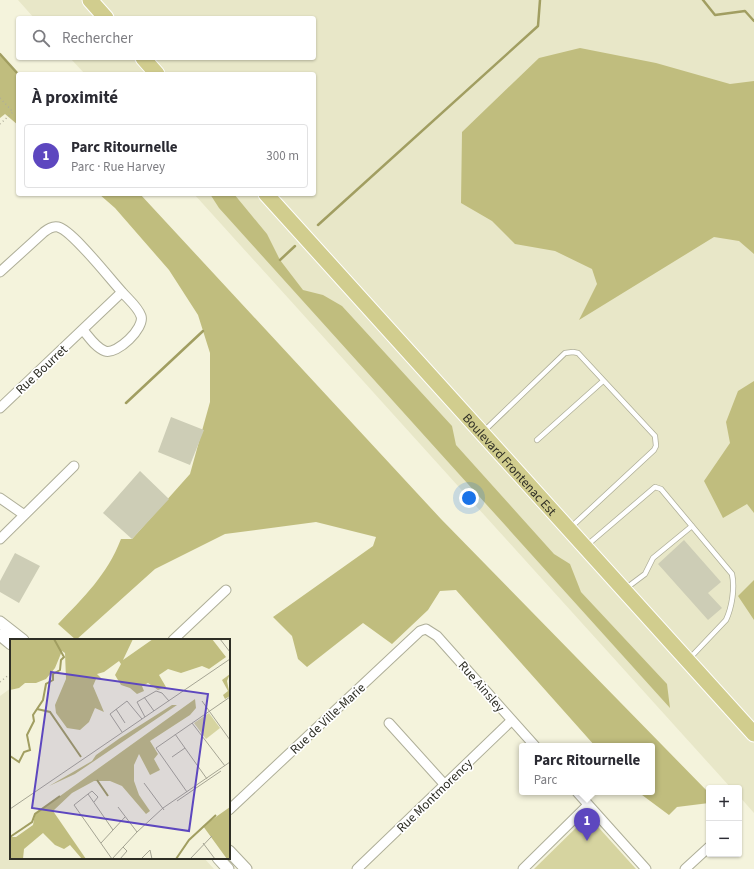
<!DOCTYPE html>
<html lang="fr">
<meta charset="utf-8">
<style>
body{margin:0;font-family:"Source Sans 3",sans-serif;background:#f7f7f7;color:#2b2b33}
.controls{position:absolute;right:12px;bottom:12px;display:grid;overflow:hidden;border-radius:4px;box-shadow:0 1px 3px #0004}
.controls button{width:36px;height:36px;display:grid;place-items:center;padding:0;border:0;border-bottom:1px solid #e1e1e2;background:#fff;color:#2b2b33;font:20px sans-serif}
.you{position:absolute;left:469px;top:498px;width:14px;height:14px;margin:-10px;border:3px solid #fff;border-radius:50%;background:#1a73e8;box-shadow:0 0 0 6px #1a73e833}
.badge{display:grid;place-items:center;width:26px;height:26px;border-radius:50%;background:#5d47bf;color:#fff;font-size:13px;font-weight:700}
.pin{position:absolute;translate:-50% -33px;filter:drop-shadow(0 1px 2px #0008)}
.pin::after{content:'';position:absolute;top:21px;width:14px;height:12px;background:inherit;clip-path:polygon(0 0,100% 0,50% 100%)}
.popup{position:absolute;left:519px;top:743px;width:136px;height:52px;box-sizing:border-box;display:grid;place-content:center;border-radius:4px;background:#fff;filter:drop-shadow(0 1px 3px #0005);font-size:13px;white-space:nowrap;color:#7c7c81}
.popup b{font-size:15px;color:#2b2b33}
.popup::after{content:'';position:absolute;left:50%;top:100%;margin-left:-8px;border:8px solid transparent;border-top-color:#fff}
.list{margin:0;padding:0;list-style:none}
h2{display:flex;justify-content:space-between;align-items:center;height:52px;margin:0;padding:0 16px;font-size:17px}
h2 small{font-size:13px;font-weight:400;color:#7c7c81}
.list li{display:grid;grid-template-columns:26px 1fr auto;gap:12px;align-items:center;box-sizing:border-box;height:64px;margin:0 8px 8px;padding:0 8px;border:1px solid #e1e1e2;border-radius:4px}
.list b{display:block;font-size:15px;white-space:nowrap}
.list p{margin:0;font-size:13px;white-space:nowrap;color:#7c7c81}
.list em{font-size:13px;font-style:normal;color:#7c7c81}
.icon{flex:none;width:22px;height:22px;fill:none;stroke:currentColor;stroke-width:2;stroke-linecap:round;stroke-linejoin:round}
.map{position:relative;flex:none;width:754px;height:869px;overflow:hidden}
.search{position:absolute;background:#fff;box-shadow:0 1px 3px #0004;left:16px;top:16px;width:300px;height:44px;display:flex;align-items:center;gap:10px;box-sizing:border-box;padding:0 14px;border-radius:4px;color:#7c7c81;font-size:15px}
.panel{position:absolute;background:#fff;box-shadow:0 1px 3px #0004;left:16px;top:72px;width:300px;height:124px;border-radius:4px}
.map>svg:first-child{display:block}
.built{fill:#e8e7c8}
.green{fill:#d6d4a0}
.forest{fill:#c0bd7e}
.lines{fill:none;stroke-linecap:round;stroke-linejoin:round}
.stream{stroke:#a19e61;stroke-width:2.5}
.building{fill:#cdcdb6}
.service-casing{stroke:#aeae98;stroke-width:6}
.minor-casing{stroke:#aeae98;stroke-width:11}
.tertiary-casing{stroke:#aeae98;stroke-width:13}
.primary-casing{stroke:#fff;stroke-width:17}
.path{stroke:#aead9b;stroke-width:1.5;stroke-dasharray:1 3;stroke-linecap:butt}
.service{stroke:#fff;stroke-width:4.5}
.minor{stroke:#fff;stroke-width:9}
.tertiary{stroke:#fff;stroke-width:11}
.primary{stroke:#d1cd8e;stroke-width:15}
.labels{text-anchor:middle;stroke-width:3.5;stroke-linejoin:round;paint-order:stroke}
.street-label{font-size:13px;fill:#2e2e25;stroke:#fff}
.inset-river{fill:none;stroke:#a19e61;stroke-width:2}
.inset-road{fill:none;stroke:#a5a493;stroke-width:1}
.view{fill:#5d47bf;fill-opacity:0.15;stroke:#5d47bf;stroke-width:2}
.inset-edge{fill:none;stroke:#2e2e25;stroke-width:2}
</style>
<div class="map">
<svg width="754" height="869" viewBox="0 0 754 869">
<rect width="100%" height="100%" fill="#f4f3dc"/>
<path class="built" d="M18 0H754V813L739 796V788H731L194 194H314V74H85L70 58H314V18H34Z
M11 688V858H204L214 869H0V696Z"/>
<path class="green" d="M586 818H590L636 869H534Z"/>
<path class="forest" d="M580 48 656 63 730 84 754 81V254L739 241 714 237 579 320 597 284 592 269 555 251 515 244 492 221 461 203 462 132 539 58Z
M0 54 18 74V125L5 114 0 118Z
M99 194H140L441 519 709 793V803L677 807 669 815 638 792H652V746H595L456 590 440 591 428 610 392 644 363 623 307 667 298 659 292 636 273 617 373 546 376 537 316 522 225 534 155 569 76 640 58 624C84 597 107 575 121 539H132L190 474 210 402V353L198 315 169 270 115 208Z
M210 194H234L267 234 280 260 303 290 323 295 342 306 452 426 456 445 554 554 570 564 581 592 667 684 670 708 219 208Z
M754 381V513L747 504 723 518 704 481 730 443 726 422 738 391Z
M754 580V620L738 596Z"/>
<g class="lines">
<path class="stream" d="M703 0 715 15 745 11 754 21
M0 54 18 74
M318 225 538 26 540 0
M280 260 295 246
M126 403 203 331"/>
</g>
<path class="building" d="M171 417 204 430 190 465 158 452Z
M140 471 169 499 132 539 103 513Z
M684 540 721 582 708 593 722 608 708 620 658 564Z
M15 553 40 566 19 603 0 592V581Z"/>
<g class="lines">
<g class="service-casing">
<path id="service" d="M484 431 565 353 573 352 578 353 655 436 656 446 654 450 570 528
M537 440 603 381
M586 546 655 487 661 489 732 574C735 588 732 607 726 620L689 659
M625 589 645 574 653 558 692 526"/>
</g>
<g class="minor-casing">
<path id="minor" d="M0 272 44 232C48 229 52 226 58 227 72 230 110 279 122 292
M0 408 122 292C128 299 138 307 141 316 145 328 117 355 105 351 96 348 89 337 83 330
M0 498 23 514
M0 539 74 466
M173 640 226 590
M389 723 445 785
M577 792 646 869
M229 810 420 631 426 629 437 636 535 746
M357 869 512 720
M523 869 588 805
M685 869 709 847"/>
</g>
<g class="tertiary-casing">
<path id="tertiary" d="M0 622 23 640
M0 635 11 644
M229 851 246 869
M218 858 228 869"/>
</g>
<g class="primary-casing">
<g id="primary">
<path d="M90 0 106 18"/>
<path d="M143 58 157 74"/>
<path id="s1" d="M266 194 754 734"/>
</g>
</g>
<path class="path" d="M0 98 13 112 0 124
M0 682 11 673"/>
<use href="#service" class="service"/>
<use href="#minor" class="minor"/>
<use href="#tertiary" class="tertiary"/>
<use href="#primary" class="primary"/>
</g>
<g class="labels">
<g class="street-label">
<text transform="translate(41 369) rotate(-43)" y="5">Rue Bourret</text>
<text dy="5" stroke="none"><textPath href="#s1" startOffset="364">Boulevard Frontenac Est</textPath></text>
<text transform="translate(482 686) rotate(49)" y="5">Rue Ainsley</text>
<text transform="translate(327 718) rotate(-43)" y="5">Rue de Ville-Marie</text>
<text transform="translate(434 795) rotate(-44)" y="5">Rue Montmorency</text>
</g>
</g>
<g transform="translate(10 639)">
<rect width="220" height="220" fill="#f4f3dc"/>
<path d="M199 74 210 89 196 100 184 84Z" fill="#d6d4a0"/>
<path d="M0 0H123L113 21 143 0H202L216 18 199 30 192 27 171 34 158 30 149 36 156 48 148 51 138 44 132 47 134 52 127 55 120 49 111 46 105 36 111 25 109 22 94 33 87 35 91 39 86 40 83 47 94 73 85 69 79 83 70 91 57 89 46 74 45 66 56 40 55 14 52 12 45 29 36 40 26 44H15L9 49 0 51ZM220 35 217 42 220 57 215 60 213 56 218 52 212 41ZM185 60 186 69 180 76 140 102 148 115 144 120 150 131 140 136 129 115 124 126V142L129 156 140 172 136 175 112 147 100 142H84L62 154 43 172 76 220H72L60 206 54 210 45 206 33 194 14 210 13 220H0V198H6L23 186 25 175ZM162 66H167L65 135 39 147 82 122 86 116 110 99ZM220 168V220H217L193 187Z" fill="#c0bd7e"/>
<path class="inset-river" d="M27 70 40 73 71 118M0 117 9 123 14 113 20 111 17 96 24 82 23 76 33 61 36 45 43 41V35L50 31 51 21 54 18 44 0M87 141 98 157M0 198 22 183 25 175 50 157M166 220 179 201 206 176"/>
<path class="inset-road" d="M210 0 220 13M134 58 144 72M192 62 220 101M106 70 115 84M135 78 127 63 146 52 152 54 159 62M182 84 215 127M112 93 100 75 117 62 132 80M165 95 197 140M162 118 175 109M134 144 154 171M177 153 146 109 220 58M78 155 64 166 102 220M167 162 211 132M84 163 88 158 82 152 78 155 103 191M108 168 127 193M0 170 220 20M91 204 115 178M193 204 205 220M102 220 127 193 153 169 220 123M110 220 117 212 113 208M131 220 140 211 142 220M180 220 202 197"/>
<path class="view" d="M41 33 198 55 179 192 22 169Z"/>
<rect width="220" height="220" class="inset-edge"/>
</g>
</svg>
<div class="controls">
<button>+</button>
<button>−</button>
</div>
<div class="you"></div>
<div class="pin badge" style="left:587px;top:841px">1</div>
<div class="popup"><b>Parc Ritournelle</b>Parc</div>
<div class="search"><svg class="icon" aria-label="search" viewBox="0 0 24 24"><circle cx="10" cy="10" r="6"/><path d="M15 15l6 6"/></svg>Rechercher</div>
<section class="panel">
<h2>À proximité<small></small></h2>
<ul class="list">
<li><span class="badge">1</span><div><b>Parc Ritournelle</b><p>Parc · Rue Harvey</p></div><em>300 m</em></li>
</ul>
</section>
</div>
